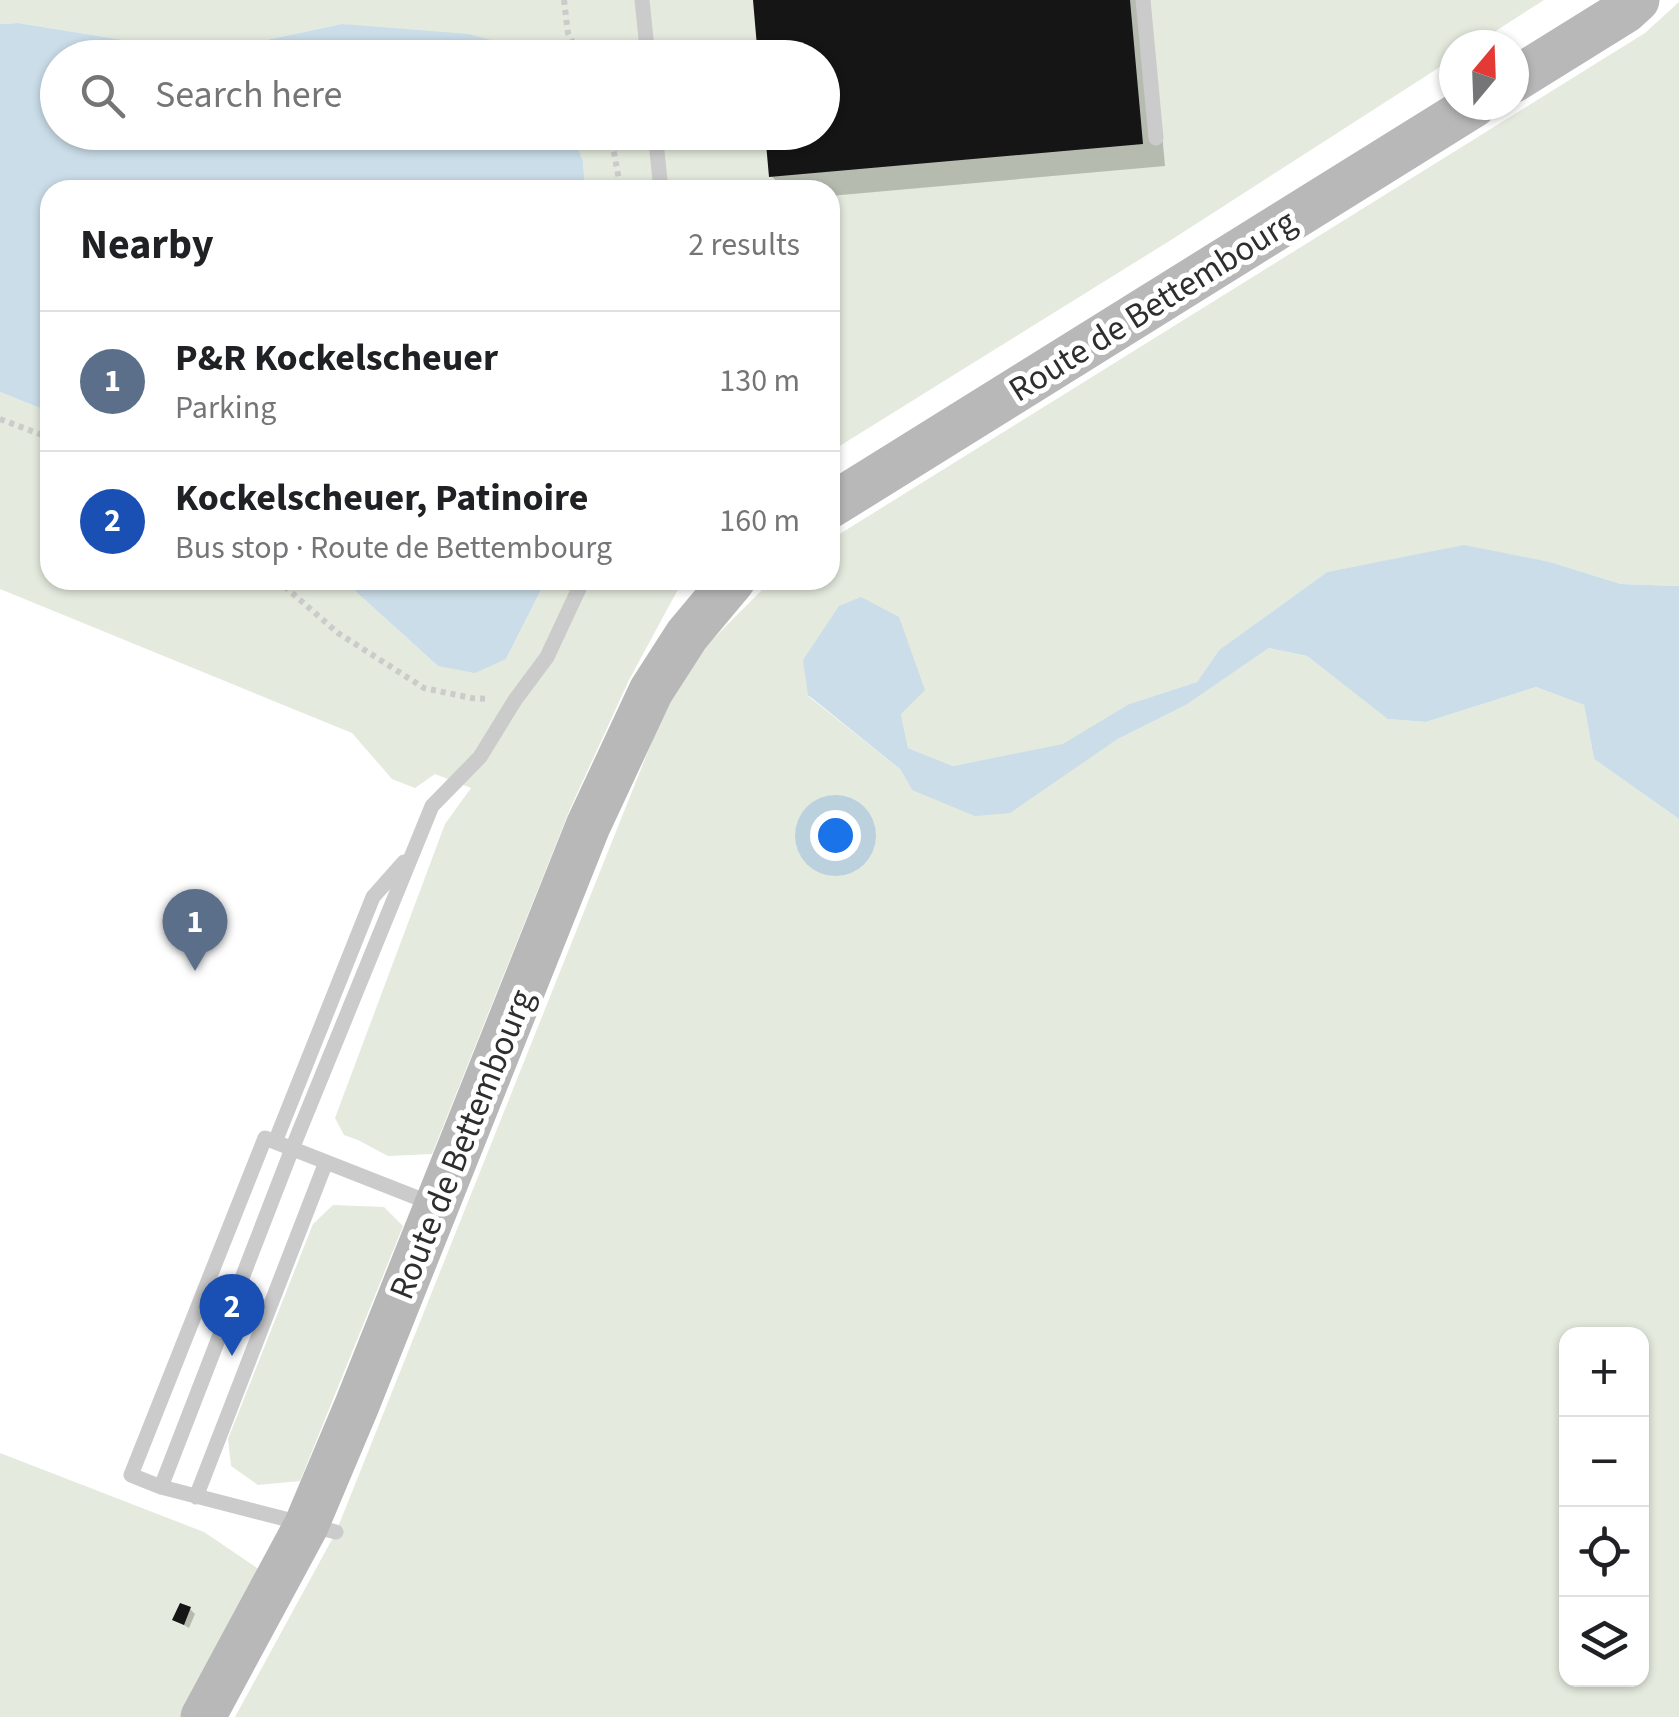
<!DOCTYPE html>
<meta charset="utf-8">
<style>
body{margin:0;font-family:"Source Sans 3",sans-serif;background:#f6f6f6;color:#202124}
.controls{position:absolute;right:30px;bottom:30px;display:grid;overflow:hidden;border-radius:20px;box-shadow:0 2px 8px #0004}
.controls button{width:90px;height:90px;display:grid;place-items:center;padding:0;border:0;border-bottom:2px solid #e0e0e0;background:#fff;color:#202124;font:50px sans-serif}
.compass{position:absolute;left:1439px;top:30px;width:90px;height:90px;border-radius:50%;background:#fff;box-shadow:0 2px 8px #0004;rotate:19deg}
.you{position:absolute;left:835px;top:835px;width:35px;height:35px;margin:-25px;border:8px solid #fff;border-radius:50%;background:#1a73e8;box-shadow:0 0 0 15px #1a73e833}
.badge{display:grid;place-items:center;width:65px;height:65px;border-radius:50%;background:#1a73e8;color:#fff;font-size:32px;font-weight:700}
.pin{position:absolute;translate:-50% -82px;filter:drop-shadow(0 2px 5px #0008)}
.pin::after{content:'';position:absolute;top:52px;width:35px;height:30px;background:inherit;clip-path:polygon(0 0,100% 0,50% 100%)}
.list{margin:0;padding:0;list-style:none}
h2{display:flex;justify-content:space-between;align-items:center;height:130px;margin:0;padding:0 40px;font-size:42px}
h2 small{font-size:32px;font-weight:400;color:#757577}
.list li{display:grid;grid-template-columns:65px 1fr auto;gap:30px;align-items:center;box-sizing:border-box;height:140px;padding:0 40px;border-top:2px solid #e0e0e0}
.list b{display:block;font-size:38px;white-space:nowrap}
.list p{margin:0;font-size:32px;white-space:nowrap;color:#757577}
.list em{font-size:32px;font-style:normal;color:#757577}
.icon{flex:none;width:55px;height:55px;fill:none;stroke:currentColor;stroke-width:2;stroke-linecap:round;stroke-linejoin:round}
.map{position:relative;flex:none;width:1679px;height:1717px;overflow:hidden}
.search{position:absolute;background:#fff;box-shadow:0 2px 8px #0004;left:40px;top:40px;width:800px;height:110px;display:flex;align-items:center;gap:25px;box-sizing:border-box;padding:0 35px;border-radius:55px;color:#757577;font-size:38px}
.panel{position:absolute;background:#fff;box-shadow:0 2px 8px #0004;left:40px;top:180px;width:800px;height:410px;border-radius:30px}
.map>svg:first-child{display:block}
.green{fill:#e4eadd;fill-rule:evenodd}
.water{fill:#cadde8}
.shadow{fill:#0003}
.building{fill:#151515}
.lines{fill:none;stroke-linecap:round;stroke-linejoin:round}
.path{stroke:#cbcbcb;stroke-width:6;stroke-dasharray:5 5;stroke-linecap:butt}
.lane{stroke:#cbcbcb;stroke-width:15}
.secondary{stroke:#b8b8b8;stroke-width:45}
.labels{text-anchor:middle;stroke-width:10;stroke-linejoin:round;paint-order:stroke}
.street-label{font-size:35px;fill:#2e2e2e;stroke:#fff}
</style>
<div class="map">
<svg width="1679" height="1717" viewBox="0 0 1679 1717">
<rect width="100%" height="100%" fill="#fff"/>
<path class="green" d="M0 0H1544L1474 45H1454V58L1171 240 830 452V190H585L583 161 572 133 822 132V58L523 57 514 46 342 24 204 53 18 23 0 24Z
M1679 2V586L1621 584 1550 562 1464 546 1327 572 1219 650 1197 682 1129 704 1063 745 953 766 908 748 901 714 808 696 900 769 912 790 1116 740 1186 705 1269 648 1307 656 1389 719 1426 722 1536 687 1584 705 1594 759 1679 819V1717H235L336 1532 669 699 705 647 772 580H830V540L1645 33ZM1566 1334H1642V1680H1566Z
M0 392 50 412V580H343L438 666 506 659 546 580H683L629 680 570 809 432 1154 388 1156 358 1140 344 1135 335 1118 445 824 471 788 435 774 415 788 392 779 352 733 0 589Z
M333 1205 384 1207 403 1226 300 1481 258 1485 231 1466 228 1439 313 1224Z
M0 1453 204 1532 260 1570 180 1717H0Z"/>
<path class="water" d="M18 23 204 53 342 24 468 34 514 46 523 57 58 58V132L572 133 583 161 585 190H50V412L0 392V24Z
M1464 545 1550 562 1621 584 1679 586V819L1594 759 1584 705 1536 687 1426 722 1388 719 1307 656 1269 648 1186 705 1116 740 1010 813 975 816 912 790 900 769 808 695 803 660 839 606 861 597 899 617 925 690 901 714 908 748 953 766 1063 744 1129 704 1197 682 1219 650 1327 572Z
M343 580H546L506 659 475 673 438 666Z"/>
<path class="shadow" d="M756 0H1150L1165 166 830 196V190H786L771 176 822 132V58Z
M190 1609 195 1614 189 1628 175 1620Z"/>
<path class="building" d="M753 0H1130L1143 144 769 177 765 132H822V58H758Z
M180 1603 191 1607 184 1625 172 1620Z"/>
<g class="lines">
<path class="path" d="M564 0 568 33 580 58
M610 132 621 190
M0 419 50 438
M277 580 338 633 424 688 471 698 489 699"/>
<path class="lane" d="M642 0 648 58
M1143 0 1156 138
M655 132 661 190
M275 1142 373 897 404 862
M161 1487 292 1149 432 806 480 757 515 700 547 657 583 580
M196 1497 326 1162
M336 1532 161 1487 131 1475 265 1138 433 1204"/>
<path class="secondary" d="M1514 80 1625 11 1637 0
M830 506 1474 105
M203 1717 306 1526 357 1405 588 826 651 691 687 635 733 580"/>
</g>
<g class="labels">
<g class="street-label">
<text transform="translate(1152 305) rotate(-32)" y="12">Route de Bettembourg</text>
<text transform="translate(461 1144) rotate(-68)" y="12">Route de Bettembourg</text>
</g>
</g>
</svg>
<div class="controls">
<button>+</button>
<button>−</button>
<button><svg class="icon" aria-label="locate" viewBox="0 0 24 24"><circle cx="12" cy="12" r="6"/><path d="M12 2v4M12 18v4M2 12h4M18 12h4"/></svg></button>
<button><svg class="icon" aria-label="layers" viewBox="0 0 24 24"><path d="M12 4l9 5-9 5-9-5zM3 14l9 5 9-5"/></svg></button>
</div>
<svg class="compass" viewBox="-18 -18 36 36"><path d="M0-13l5 13h-10z" fill="#e53935"/><path d="M0 13l5-13h-10z" fill="#757577"/></svg>
<div class="you"></div>
<div class="pin badge" style="left:195px;top:971px;background:#5c6f8a">1</div>
<div class="pin badge" style="left:232px;top:1356px;background:#1a4fb4">2</div>
<div class="search"><svg class="icon" aria-label="search" viewBox="0 0 24 24"><circle cx="10" cy="10" r="6"/><path d="M15 15l6 6"/></svg>Search here</div>
<section class="panel">
<h2>Nearby<small>2 results</small></h2>
<ul class="list">
<li><span class="badge" style="background:#5c6f8a">1</span><div><b>P&amp;R Kockelscheuer</b><p>Parking</p></div><em>130 m</em></li>
<li><span class="badge" style="background:#1a4fb4">2</span><div><b>Kockelscheuer, Patinoire</b><p>Bus stop · Route de Bettembourg</p></div><em>160 m</em></li>
</ul>
</section>
</div>
